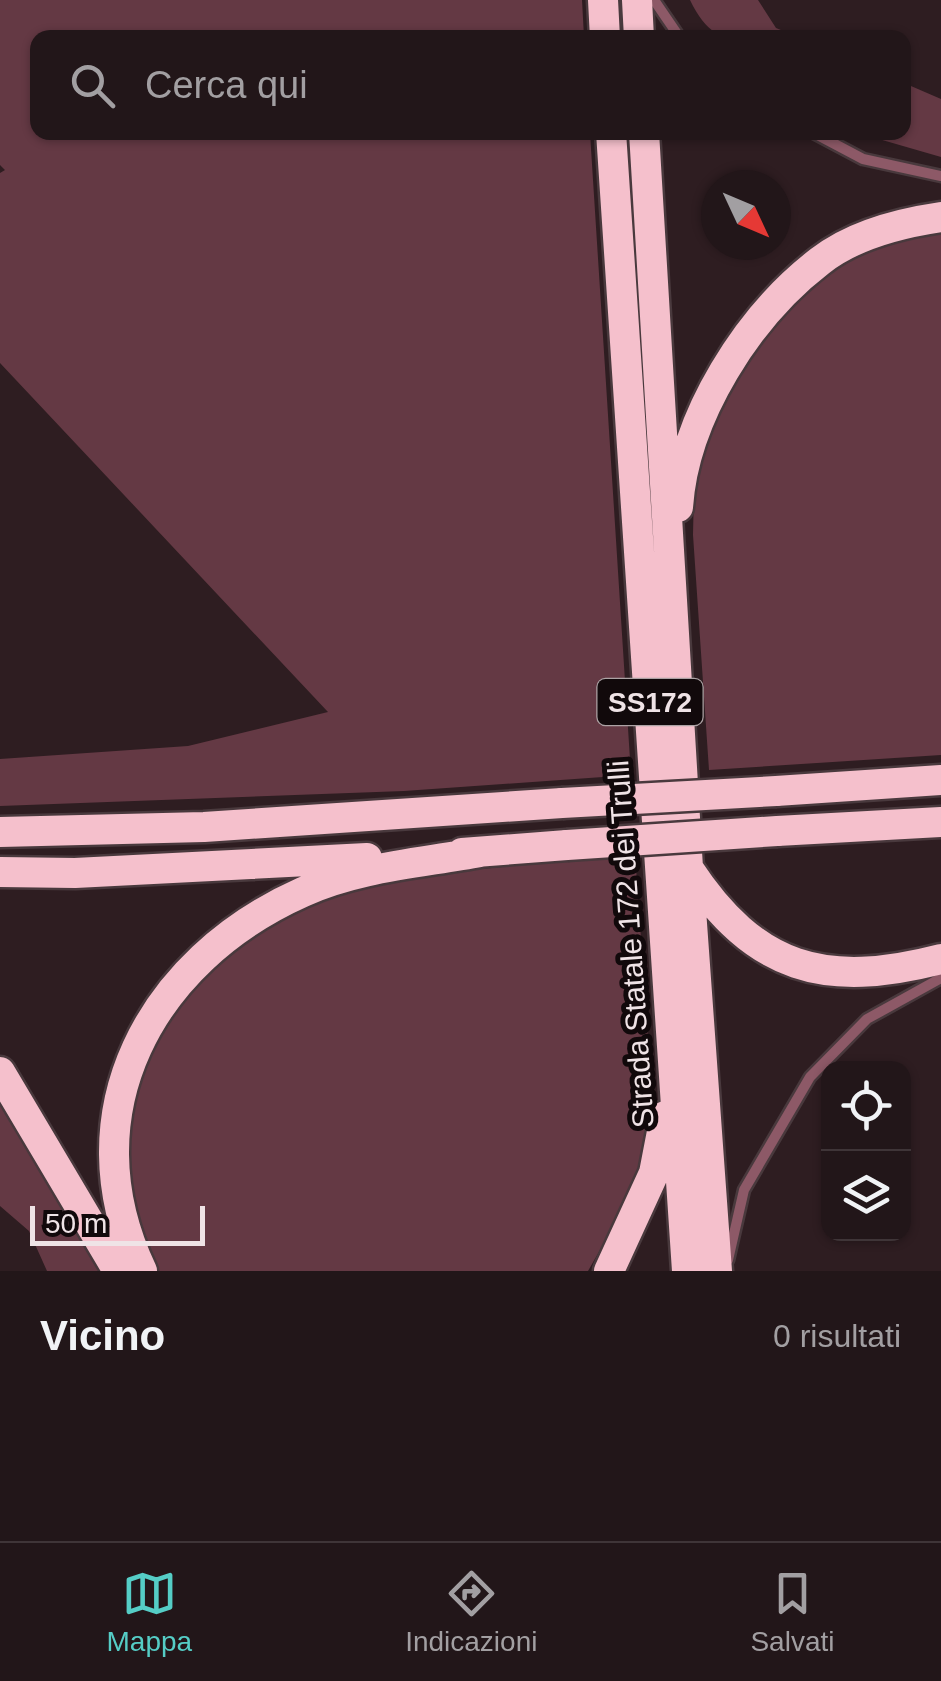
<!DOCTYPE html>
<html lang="it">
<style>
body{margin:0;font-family:Arial,sans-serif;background:#2a1f22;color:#f1f3f6}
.controls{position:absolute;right:30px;bottom:30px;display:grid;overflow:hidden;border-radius:20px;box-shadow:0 2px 8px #0004}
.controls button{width:90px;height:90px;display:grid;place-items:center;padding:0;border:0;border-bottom:2px solid #3f3538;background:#221619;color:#f1f3f6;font:50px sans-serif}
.compass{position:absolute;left:701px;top:170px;width:90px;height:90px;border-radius:50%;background:#221619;box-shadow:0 2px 8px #0004;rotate:134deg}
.scale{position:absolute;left:30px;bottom:25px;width:175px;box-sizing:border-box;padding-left:10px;border:5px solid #efe3e6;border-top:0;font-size:28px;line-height:35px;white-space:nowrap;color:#efe3e6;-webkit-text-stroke:8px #11090b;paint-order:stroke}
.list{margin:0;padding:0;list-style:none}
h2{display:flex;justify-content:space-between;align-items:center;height:130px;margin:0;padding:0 40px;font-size:42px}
h2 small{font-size:32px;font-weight:400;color:#a29fa2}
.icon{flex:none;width:55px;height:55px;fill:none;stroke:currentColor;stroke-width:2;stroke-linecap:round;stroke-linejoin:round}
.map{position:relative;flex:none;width:941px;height:1271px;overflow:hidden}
.search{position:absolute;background:#221619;box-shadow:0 2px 8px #0004;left:30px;right:30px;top:30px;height:110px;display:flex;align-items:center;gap:25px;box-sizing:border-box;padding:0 35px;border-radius:20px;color:#a29fa2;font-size:38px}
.sheet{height:270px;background:#221619}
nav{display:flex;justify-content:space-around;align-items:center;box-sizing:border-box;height:140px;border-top:2px solid #3f3538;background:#221619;font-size:28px;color:#a29fa2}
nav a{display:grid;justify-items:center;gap:5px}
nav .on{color:#55cdc6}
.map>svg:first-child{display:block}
.green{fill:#643944}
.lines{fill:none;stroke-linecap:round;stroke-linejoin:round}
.lane-casing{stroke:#49393d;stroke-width:15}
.highway-casing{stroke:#49393d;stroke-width:35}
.lane{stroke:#8d5967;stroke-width:10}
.highway{stroke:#f5c0cc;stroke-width:30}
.highway-bridge-casing{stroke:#49393d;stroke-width:35;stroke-linecap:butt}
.highway-bridge{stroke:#f5c0cc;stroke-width:30}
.labels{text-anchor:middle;stroke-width:10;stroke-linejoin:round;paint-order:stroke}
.shield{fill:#11090b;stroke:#aca2a4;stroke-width:2.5}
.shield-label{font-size:28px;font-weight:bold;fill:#efe3e6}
.street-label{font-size:30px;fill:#efe3e6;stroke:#11090b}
</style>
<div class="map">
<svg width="941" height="1271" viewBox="0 0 941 1271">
<rect width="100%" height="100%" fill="#2e1d21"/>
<path class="green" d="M0 0H582L584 37 38 38V132L590 133 631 775 404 791 0 806V759L188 746 328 712 0 363V173L5 170 0 165Z
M690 0H758L776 28 798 37C743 38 716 54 690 0Z
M904 83 941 99V157L858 133 904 132Z
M941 229V755L709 770 693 535 694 490 704 447 746 353 819 274 872 246Z
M635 854 653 1108 639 1182 588 1271H157L130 1203 126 1123 152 1038 196 978 265 920 388 878Z
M0 1092 107 1271H47L29 1231 0 1206Z"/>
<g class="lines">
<g class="lane-casing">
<path id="lane" d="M654 0 680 38
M812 132 863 159 941 176
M728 1260 744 1190 810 1077 867 1019 941 978"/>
</g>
<g class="highway-casing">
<path id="highway" d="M603 0 605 38
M637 0 639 38
M611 132 687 1271
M644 132 688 868 717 1271
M678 507C684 417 748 316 820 261 853 235 900 223 941 217
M776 791 941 780
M777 831 941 822
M0 832 204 827 562 803
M462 853 567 845
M688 868C755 970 825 989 941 959
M0 872 75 873 367 858
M0 1072 118 1271
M142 1271C67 1113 150 960 303 892 358 867 421 863 480 852
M609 1271 654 1173 665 1116"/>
</g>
<use href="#lane" class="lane"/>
<use href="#highway" class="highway"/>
<g class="highway-bridge-casing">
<path id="highway-bridge" d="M562 803 776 791
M567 845 777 831"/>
</g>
<use href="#highway-bridge" class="highway-bridge"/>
</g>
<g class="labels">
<rect class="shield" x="597.5" y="679" width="105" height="46" rx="8"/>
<g class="shield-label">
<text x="650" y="712">SS172</text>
</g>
<g class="street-label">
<text transform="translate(631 944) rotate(-94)" y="10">Strada Statale 172 dei Trulli</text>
</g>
</g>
</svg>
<div class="controls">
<button><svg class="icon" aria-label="locate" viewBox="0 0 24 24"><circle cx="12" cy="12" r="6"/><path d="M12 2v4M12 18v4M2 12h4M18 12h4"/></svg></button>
<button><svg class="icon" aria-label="layers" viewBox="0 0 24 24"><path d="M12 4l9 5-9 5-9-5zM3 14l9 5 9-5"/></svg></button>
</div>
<svg class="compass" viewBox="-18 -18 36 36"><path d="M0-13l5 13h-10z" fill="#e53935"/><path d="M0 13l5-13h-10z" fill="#a29fa2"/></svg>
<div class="scale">50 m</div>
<div class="search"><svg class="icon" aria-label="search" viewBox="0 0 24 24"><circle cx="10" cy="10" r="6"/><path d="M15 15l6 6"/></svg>Cerca qui</div>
</div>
<section class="sheet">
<h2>Vicino<small>0 risultati</small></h2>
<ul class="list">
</ul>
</section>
<nav>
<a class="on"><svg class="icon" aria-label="map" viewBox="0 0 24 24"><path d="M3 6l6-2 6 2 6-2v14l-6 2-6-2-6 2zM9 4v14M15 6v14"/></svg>Mappa</a>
<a><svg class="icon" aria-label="directions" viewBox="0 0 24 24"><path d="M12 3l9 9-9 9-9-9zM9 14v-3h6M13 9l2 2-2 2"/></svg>Indicazioni</a>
<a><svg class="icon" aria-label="saved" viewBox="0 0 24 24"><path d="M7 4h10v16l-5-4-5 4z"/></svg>Salvati</a>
</nav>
